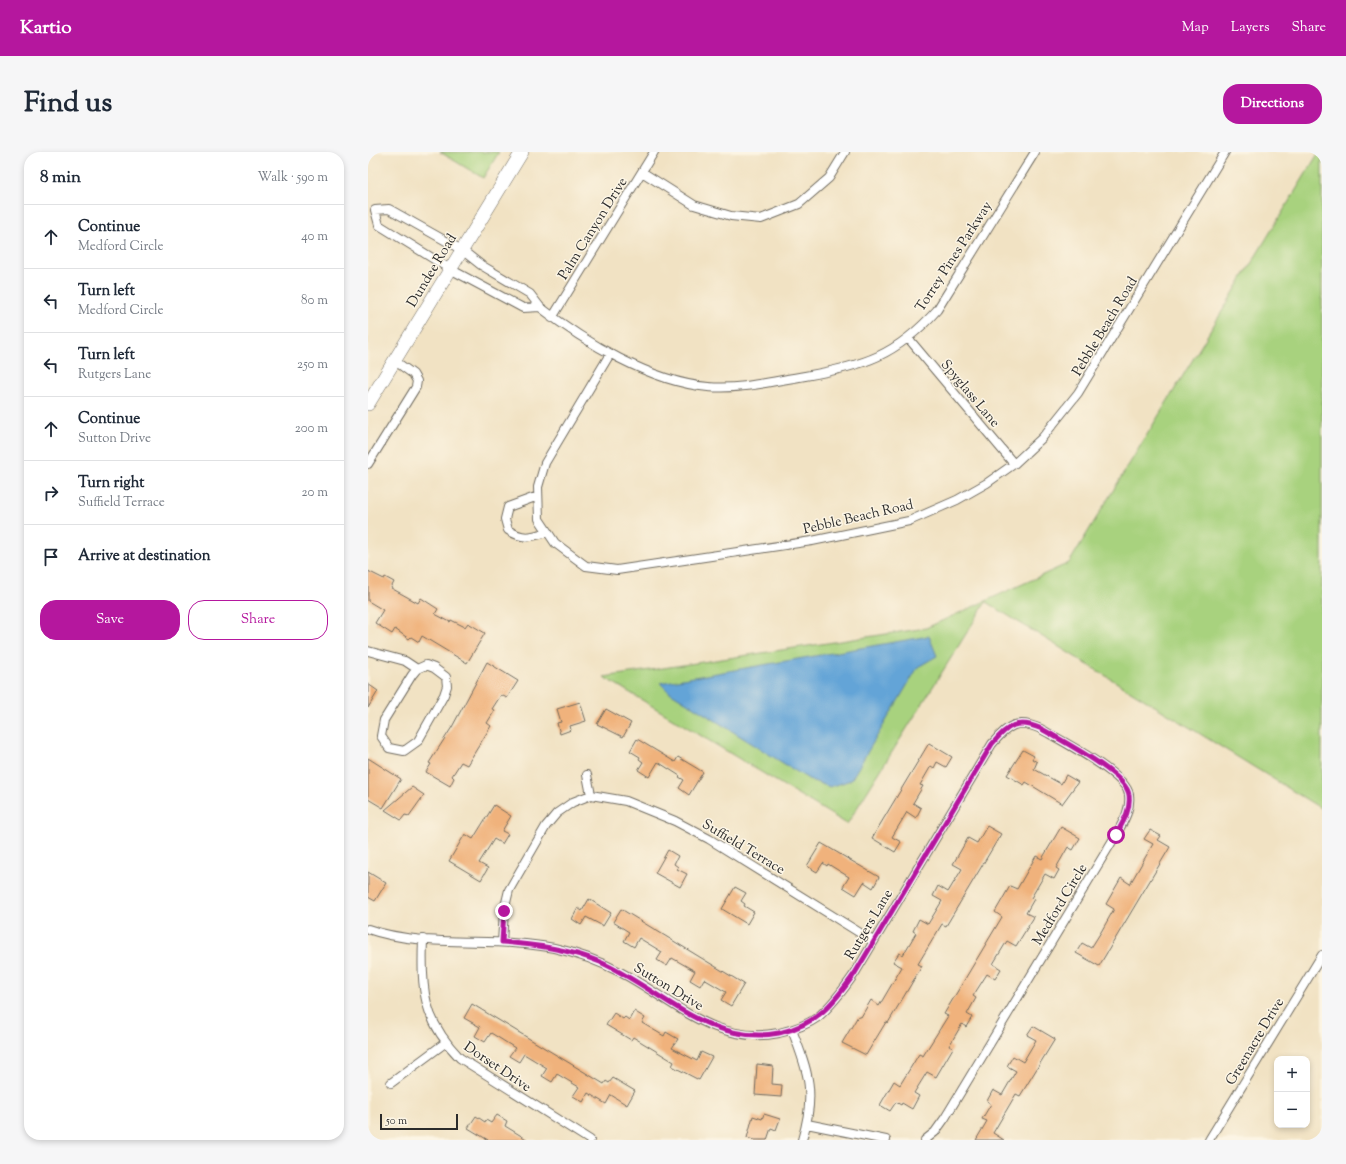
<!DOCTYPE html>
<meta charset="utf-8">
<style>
body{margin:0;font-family:"Sorts Mill Goudy",serif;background:#f6f6f7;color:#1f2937}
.controls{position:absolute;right:12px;bottom:12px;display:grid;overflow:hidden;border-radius:8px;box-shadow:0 2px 6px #0003}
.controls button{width:36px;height:36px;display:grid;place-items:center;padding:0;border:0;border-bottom:1px solid #e0e1e3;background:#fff;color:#1f2937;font:20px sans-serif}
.scale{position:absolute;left:12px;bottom:10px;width:78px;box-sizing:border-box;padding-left:4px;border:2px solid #2b2b2b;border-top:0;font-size:11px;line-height:14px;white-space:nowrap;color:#2b2b2b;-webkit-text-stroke:3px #fcf5e5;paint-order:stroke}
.stop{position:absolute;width:12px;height:12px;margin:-9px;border:3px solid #b5179e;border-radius:50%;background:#fff}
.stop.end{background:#b5179e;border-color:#fff;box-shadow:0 1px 4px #0008}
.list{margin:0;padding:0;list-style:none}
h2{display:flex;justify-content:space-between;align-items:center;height:52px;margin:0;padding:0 16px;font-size:17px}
h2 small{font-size:13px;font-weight:400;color:#747a83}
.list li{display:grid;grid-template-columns:26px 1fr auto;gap:12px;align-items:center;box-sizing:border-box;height:64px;padding:0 16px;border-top:1px solid #e0e1e3}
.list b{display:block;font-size:15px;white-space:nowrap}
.list p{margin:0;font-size:13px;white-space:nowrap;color:#747a83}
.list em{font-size:13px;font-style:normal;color:#747a83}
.actions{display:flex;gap:8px;padding:12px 16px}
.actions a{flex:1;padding:9px 0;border:1px solid #b5179e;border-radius:16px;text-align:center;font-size:14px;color:#b5179e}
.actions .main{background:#b5179e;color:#fff}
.icon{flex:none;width:22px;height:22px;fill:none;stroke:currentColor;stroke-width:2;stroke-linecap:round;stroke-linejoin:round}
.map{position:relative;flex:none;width:954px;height:988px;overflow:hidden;border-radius:16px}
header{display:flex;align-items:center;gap:24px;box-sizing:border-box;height:56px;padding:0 20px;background:#b5179e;color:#fff}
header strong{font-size:19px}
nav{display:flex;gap:22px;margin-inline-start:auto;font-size:14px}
.intro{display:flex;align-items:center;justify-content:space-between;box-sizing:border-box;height:96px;padding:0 24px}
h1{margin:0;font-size:28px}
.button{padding:10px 18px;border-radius:16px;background:#b5179e;color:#fff;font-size:14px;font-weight:700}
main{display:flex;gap:24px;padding:0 24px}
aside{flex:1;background:#fff;border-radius:16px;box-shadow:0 2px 6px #0003}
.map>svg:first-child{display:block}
.green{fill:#a8d27e;stroke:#6a7e54}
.water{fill:#64a4d7;stroke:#486881}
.building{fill:#f0b27c}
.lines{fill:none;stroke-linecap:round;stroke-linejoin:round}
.street-casing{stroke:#706b60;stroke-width:10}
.primary-casing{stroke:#706b60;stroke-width:14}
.street{stroke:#fff;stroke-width:8}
.primary{stroke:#fff;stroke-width:13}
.route{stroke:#b5179e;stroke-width:5}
.labels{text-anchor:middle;stroke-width:3;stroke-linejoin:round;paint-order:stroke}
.street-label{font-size:14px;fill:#2b2b2b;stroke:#fcf5e5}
</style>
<header>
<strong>Kartio</strong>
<nav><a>Map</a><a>Layers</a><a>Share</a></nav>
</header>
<div class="intro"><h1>Find us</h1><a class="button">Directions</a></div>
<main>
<aside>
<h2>8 min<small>Walk · 590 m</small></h2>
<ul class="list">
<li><svg class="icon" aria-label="ahead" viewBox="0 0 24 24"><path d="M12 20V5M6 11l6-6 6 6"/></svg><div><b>Continue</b><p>Medford Circle</p></div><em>40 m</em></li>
<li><svg class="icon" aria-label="left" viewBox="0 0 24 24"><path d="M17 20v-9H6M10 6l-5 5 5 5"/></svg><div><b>Turn left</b><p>Medford Circle</p></div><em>80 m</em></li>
<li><svg class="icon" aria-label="left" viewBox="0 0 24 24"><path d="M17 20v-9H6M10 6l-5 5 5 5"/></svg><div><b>Turn left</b><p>Rutgers Lane</p></div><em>250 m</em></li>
<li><svg class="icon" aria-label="ahead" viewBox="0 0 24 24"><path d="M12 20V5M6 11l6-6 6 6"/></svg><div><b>Continue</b><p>Sutton Drive</p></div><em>200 m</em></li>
<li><svg class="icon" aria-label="right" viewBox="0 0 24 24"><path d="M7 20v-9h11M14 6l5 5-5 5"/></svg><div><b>Turn right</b><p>Suffield Terrace</p></div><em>20 m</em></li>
<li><svg class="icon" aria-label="arrive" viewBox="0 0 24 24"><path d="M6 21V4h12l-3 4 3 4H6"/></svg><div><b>Arrive at destination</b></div></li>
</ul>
<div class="actions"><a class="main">Save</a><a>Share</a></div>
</aside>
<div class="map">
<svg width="954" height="988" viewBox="0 0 954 988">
<rect width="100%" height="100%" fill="#fcf5e5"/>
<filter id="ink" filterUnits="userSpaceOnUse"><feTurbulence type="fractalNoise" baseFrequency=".025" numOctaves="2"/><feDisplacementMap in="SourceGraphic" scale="8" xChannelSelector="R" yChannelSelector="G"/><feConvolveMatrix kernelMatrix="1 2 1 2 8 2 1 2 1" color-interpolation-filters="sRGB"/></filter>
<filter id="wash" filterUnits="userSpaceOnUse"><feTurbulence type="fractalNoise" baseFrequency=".012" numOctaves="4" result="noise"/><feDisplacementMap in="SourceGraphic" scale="16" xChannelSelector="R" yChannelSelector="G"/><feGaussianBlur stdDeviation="0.9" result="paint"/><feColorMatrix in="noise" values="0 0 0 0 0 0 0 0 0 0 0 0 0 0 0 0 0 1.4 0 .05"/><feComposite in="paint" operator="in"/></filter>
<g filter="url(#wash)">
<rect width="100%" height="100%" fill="#f1e2c3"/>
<path class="green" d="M72 0H131L115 26Z
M951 0H954V657L618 450 479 672 236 525 558 476 701 411Z"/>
<path class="water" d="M561 484 569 504 550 515 483 628 462 635 442 628 300 539 292 531Z"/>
<g id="blocks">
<path class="building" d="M0 419 16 427 17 425 26 430 23 436 50 451 53 446 70 457 67 462 82 470 83 468 97 475 100 471 117 481 99 511 54 484 51 490 43 485 41 487 27 477 24 482 7 471 15 458 0 449Z
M119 510 150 529 139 546 133 543 124 557 127 558 119 571 123 574 99 613 93 610 84 624 86 626 82 634 58 620 63 612 61 611 84 575Z
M0 532 10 539 0 556Z
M212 550 218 569 202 574 203 578 192 582 189 571 193 570 189 557Z
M238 557 263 571 255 585 229 572Z
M269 587 307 610 310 605 335 620 321 643 311 636 316 628 311 625 312 624 290 610 281 625 270 618 275 610 271 607 272 605 262 599Z
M561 591 584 605 578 615 569 610 566 616 563 614 552 633 555 634 545 651 553 656 548 666 539 660 524 685 533 690 527 700 504 686Z
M655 598 666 604 664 607 669 610 666 617 693 632 698 623 710 630 694 652 658 630 656 633 639 623Z
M0 606 33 627 15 656 0 647Z
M44 635 56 643 41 664 37 663 33 668 17 658Z
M126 653 143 664 134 679 140 682 134 692 126 687 111 711 120 716 113 728 81 709 97 682 105 687Z
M619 674 633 682 578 774 574 772 550 812 554 814 520 871 518 870 498 903 474 891 490 864 493 865 503 848 511 854 534 815 525 810 531 801 535 803 548 781 545 779 551 767 560 772 574 749 565 744 570 734 580 740 594 717 585 712 600 686 609 691Z
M693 675 712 686 705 698 700 695 688 716 691 718 686 727 677 722 663 746 666 747 658 761 666 765 648 794 639 789 625 812 633 817 627 827 619 822 605 844 608 846 599 862 604 865 598 875 594 872 581 894 585 896 568 925 559 920 546 941 551 944 544 957 534 951 533 953 528 950 522 959 512 953 526 929 532 933 551 902 555 904 580 864 576 862 634 765 627 760 642 734 649 737 668 704 674 707Z
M782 678 793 684 790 688 802 695 731 814 708 801 714 791 723 796 733 780 746 757 738 752 753 726 762 732 785 692 776 687Z
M453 691 511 725 505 736 496 730 488 743 475 735 481 725 460 712 459 714 455 711 449 720 439 714Z
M300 698 310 704 306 712 310 715 309 717 319 722 312 735 287 721Z
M0 720 18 731 7 749 0 745Z
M367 735 378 741 373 749 377 752 376 754 386 760 379 772 354 757Z
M221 747 243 761 235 774 218 765 213 773 204 767 210 756 214 759Z
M253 757 376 832 363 854 353 848 358 840 336 827 332 834 322 828 327 819 304 806 299 814 289 808 294 800 271 786 266 795 256 789 261 780 245 770Z
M104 852 236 932 238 929 241 931 245 926 267 939 259 953 243 943 238 952 220 941 215 950 205 944 211 935 189 922 184 930 174 924 179 916 156 902 151 910 141 904 147 896 123 881 117 890 107 884 112 875 96 866Z
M266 859 277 866 274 871 296 884 298 880 310 887 304 896 329 909 333 900 344 905 331 928 304 914 306 910 265 885 263 888 238 873 246 861 255 867 257 865 261 868Z
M665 874 687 887 652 944 648 942 625 981 636 988H608L619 969 614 967 623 952 619 949 625 938 634 943 648 919 639 914 645 904 655 910 668 888 659 883Z
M389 912 405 914 404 932 414 933 413 945 387 943Z
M396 962 412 967 408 978 403 976 399 988H386L379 986 385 964 394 967Z
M129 963 139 969 137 974 160 988H120L100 976 108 964 117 970 118 968 123 971Z"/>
</g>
</g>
<g filter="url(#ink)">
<use href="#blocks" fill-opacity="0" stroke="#706b60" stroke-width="1"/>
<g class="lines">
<g class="street-casing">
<path id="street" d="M274 20 326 53 363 64 393 67 431 52 461 26 477 0
M21 57 94 98 113 113 162 142 172 155 155 156 82 117 11 73 7 58Z
M172 155C216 190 283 230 340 235 372 238 405 229 437 224 495 214 528 204 569 158L667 0
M184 166 286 0
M541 187 646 312
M242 202 177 311 170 335 171 367 187 391 218 414 249 418 444 389 541 369 589 348 619 331 646 312 674 286 710 241 857 0
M0 312 48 235 49 229 45 222 27 209
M170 344 140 355 137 367 140 378C155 388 163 385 179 380
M0 499 37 509 49 517
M58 513 66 516 78 525 79 534 76 543 50 589 36 599 21 596 13 584 16 568 44 523 49 517Z
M219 623 223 643
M0 777C56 797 127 784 186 796 209 801 231 809 252 820 304 847 347 894 411 881 424 878 439 873 450 865 465 852 476 837 487 821L624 592C640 573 649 566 673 577 692 588 759 622 761 643 763 658 755 670 748 683L577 966 567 980 557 988
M55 787C53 838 55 868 92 906L222 988
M134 790 136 759 141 738 178 674 189 661 205 650 223 643 258 649 307 669 341 687 505 789
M424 878C441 921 448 942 434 988
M23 931 77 891
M439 972 518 988
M841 988 954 803"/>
</g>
<g class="primary-casing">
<path id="primary" d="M0 252 154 0"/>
</g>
<use href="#street" class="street"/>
<use href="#primary" class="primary"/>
</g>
</g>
<g class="lines" filter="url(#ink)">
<path class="route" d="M136 759 134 790C168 793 201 797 232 810 291 836 342 895 411 881 448 873 466 851 487 821L624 592C640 573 649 566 674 577 692 588 759 622 761 643 763 658 755 670 748 683"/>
</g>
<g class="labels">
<g class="street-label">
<text transform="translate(224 76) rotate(-58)" y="5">Palm Canyon Drive</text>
<text transform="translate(585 104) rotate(-57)" y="5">Torrey Pines Parkway</text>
<text transform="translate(63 118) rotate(-59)" y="5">Dundee Road</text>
<text transform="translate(736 174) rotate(-59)" y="5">Pebble Beach Road</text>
<text transform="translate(603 241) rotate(50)" y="5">Spyglass Lane</text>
<text transform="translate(490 364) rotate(-13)" y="5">Pebble Beach Road</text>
<text transform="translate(376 694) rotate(31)" y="5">Suffield Terrace</text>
<text transform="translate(691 752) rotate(-59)" y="5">Medford Circle</text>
<text transform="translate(500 772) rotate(-59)" y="5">Rutgers Lane</text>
<text transform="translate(301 834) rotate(31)" y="5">Sutton Drive</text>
<text transform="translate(886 889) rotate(-59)" y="5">Greenacre Drive</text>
<text transform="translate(130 914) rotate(34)" y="5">Dorset Drive</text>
</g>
</g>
</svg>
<div class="controls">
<button>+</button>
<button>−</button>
</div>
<div class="scale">50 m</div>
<div class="stop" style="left:748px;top:683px"></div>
<div class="stop end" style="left:136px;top:759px"></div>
</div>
</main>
